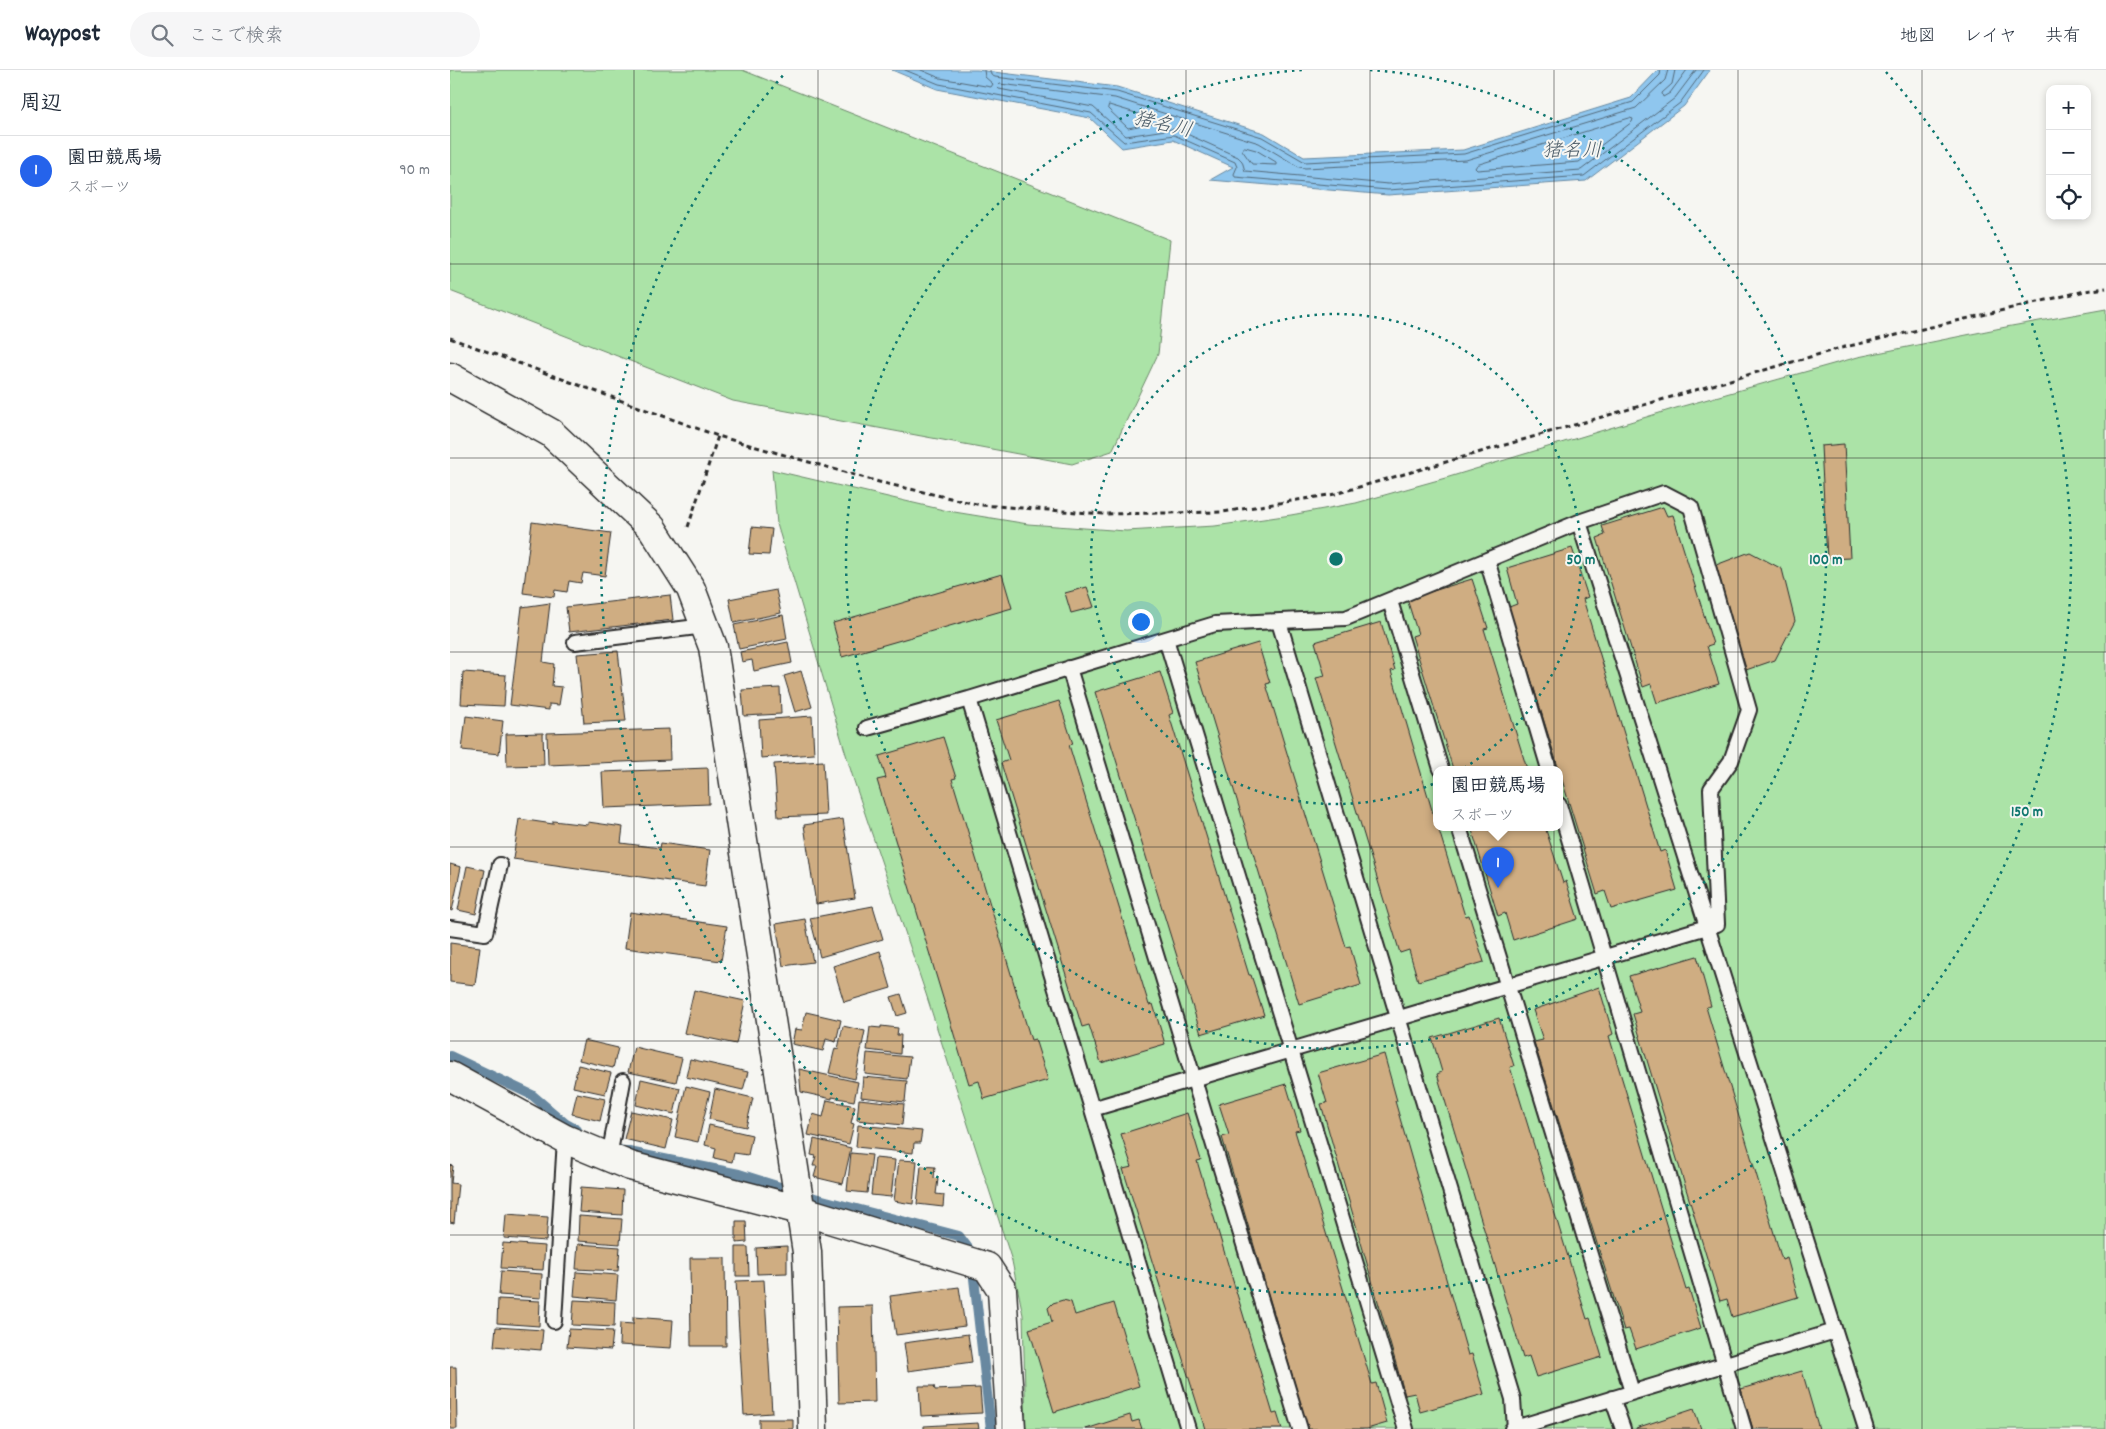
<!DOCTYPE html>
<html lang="ja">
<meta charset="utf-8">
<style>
body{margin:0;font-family:Dekko,"Klee One",sans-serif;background:#f6f6f7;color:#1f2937}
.controls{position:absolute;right:15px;top:15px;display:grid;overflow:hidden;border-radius:10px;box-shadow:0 2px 8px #0003}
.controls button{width:45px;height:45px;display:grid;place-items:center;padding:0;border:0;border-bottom:1px solid #e0e1e3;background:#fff;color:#1f2937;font:25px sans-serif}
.you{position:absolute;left:690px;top:551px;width:18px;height:18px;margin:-12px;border:4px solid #fff;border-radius:50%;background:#1a73e8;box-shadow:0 0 0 8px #1a73e833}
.badge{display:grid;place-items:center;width:32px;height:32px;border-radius:50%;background:#2563eb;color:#fff;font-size:16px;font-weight:700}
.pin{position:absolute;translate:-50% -41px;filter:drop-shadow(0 1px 2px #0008)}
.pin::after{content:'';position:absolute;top:26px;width:18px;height:15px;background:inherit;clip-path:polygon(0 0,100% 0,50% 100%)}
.popup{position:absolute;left:983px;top:696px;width:130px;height:65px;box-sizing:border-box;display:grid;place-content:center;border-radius:10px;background:#fff;filter:drop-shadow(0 1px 4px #0005);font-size:16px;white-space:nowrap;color:#747a83}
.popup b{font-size:19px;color:#1f2937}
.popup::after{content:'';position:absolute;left:50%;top:100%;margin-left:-10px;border:10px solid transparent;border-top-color:#fff}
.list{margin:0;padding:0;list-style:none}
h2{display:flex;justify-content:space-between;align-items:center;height:65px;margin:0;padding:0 20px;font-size:21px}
h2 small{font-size:16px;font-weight:400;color:#747a83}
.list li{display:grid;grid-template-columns:32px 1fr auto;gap:15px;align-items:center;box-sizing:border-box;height:70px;padding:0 20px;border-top:1px solid #e0e1e3}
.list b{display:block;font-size:19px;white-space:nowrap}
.list p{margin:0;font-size:16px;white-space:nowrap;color:#747a83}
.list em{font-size:16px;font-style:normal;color:#747a83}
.icon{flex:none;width:28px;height:28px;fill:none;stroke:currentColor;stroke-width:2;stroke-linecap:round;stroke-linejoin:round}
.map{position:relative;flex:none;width:1656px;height:1359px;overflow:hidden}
header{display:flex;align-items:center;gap:30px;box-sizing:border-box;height:70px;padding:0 25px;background:#fff;border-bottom:1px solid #e0e1e3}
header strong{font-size:24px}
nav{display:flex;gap:28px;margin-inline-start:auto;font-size:18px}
.search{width:350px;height:45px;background:#f6f6f7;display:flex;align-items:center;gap:12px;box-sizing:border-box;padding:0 18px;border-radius:28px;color:#747a83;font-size:19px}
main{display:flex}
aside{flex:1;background:#fff}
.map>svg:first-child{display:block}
.green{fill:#abe3a7;stroke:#6b8769;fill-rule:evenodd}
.water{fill:#8fc6ee;stroke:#6788a0}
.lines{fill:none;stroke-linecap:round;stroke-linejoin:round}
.shore{stroke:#536979;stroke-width:1}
.stream{stroke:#6788a0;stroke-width:10}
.building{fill:#cfad82;stroke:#2b2b2b}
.lane-casing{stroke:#2b2b2b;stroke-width:18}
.street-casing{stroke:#2b2b2b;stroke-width:31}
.path{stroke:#2b2b2b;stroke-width:3;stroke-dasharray:5 4;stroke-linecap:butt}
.lane{stroke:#f6f6f2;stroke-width:14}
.street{stroke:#f6f6f2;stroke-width:28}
.grid{fill:none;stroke:#2b2b2b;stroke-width:1;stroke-opacity:0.55}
.ring{fill:none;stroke:#0f766e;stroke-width:2.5;stroke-dasharray:2.5 5}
.labels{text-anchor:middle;stroke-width:4;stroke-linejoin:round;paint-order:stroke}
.water-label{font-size:20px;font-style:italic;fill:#495a66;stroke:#f6f6f2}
.centre{fill:#0f766e;stroke:#f6f6f2;stroke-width:2.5}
.ring-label{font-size:15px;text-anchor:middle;font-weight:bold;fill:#0f766e;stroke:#f6f6f2;stroke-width:4;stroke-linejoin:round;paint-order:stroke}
</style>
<header>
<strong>Waypost</strong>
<div class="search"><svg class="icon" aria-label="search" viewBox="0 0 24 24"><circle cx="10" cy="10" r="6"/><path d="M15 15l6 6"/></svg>ここで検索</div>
<nav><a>地図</a><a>レイヤ</a><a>共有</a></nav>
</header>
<main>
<aside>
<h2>周辺<small></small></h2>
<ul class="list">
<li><span class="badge">1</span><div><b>園田競馬場</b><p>スポーツ</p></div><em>90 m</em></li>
</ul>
</aside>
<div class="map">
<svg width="1656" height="1359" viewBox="0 0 1656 1359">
<rect width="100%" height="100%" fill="#f6f6f2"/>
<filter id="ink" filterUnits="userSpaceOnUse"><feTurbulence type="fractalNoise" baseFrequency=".02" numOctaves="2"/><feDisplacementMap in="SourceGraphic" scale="10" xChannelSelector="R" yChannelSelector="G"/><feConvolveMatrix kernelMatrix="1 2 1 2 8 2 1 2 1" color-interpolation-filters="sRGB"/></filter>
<g filter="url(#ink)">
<path class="green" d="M0 0H292L720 170 708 284 662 381 622 394 283 331 0 221Z
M1656 239V1359H576L573 1245 562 1191 476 924 404 711 327 454 322 400 498 441 578 454 676 461 765 456 841 445 906 433 999 407 1226 338 1408 287 1556 257ZM987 699H1109V757H987Z"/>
<path class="water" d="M442 0H527L667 17 814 63 854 87 1013 80 1181 28 1208 0H1260L1234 36 1136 111 938 125 760 110 783 97 723 70 672 78 640 48 487 19Z"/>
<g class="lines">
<path class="shore" d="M455 0 489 14 641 43 674 72 724 65 785 92 787 97 784 104 785 107 938 120 1134 106 1230 33 1254 0
M471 0 490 8 541 17 543 14 535 7 534 0
M540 0 541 5 545 7 667 22 812 67 855 92 1014 84 1183 32 1210 5 1211 0
M1218 0 1215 10 1186 38 1016 90 855 98 849 97 809 73 665 28 550 14 547 17 549 19 643 37 676 66 722 59 728 60 788 87 792 91 795 101 938 114 1131 100 1225 28 1246 0
M1225 0 1222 14 1212 23 1213 27 1220 23 1237 0
M659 35 706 49 708 52 678 58 658 39Z
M1180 48 1183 49 1182 52 1129 92 1027 100 1025 98 1027 95Z
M795 77 806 80 826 92V95L802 94 792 80Z"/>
<path class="stream" d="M0 986 82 1025 116 1054 127 1060
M169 1080 289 1104 365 1128 509 1166 521 1182 541 1359"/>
</g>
<path class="building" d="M1394 374 1400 488 1377 489 1371 376Z
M1213 437 1217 446 1223 445 1263 574 1257 576 1269 614 1207 633 1201 614 1193 617 1147 468 1155 465 1152 456Z
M82 452 161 463 155 506 133 503 131 513 119 511 117 522 105 520 104 527 73 523Z
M302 457 322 459 319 485 299 484Z
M1122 478 1138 527 1133 529 1210 782 1215 780 1227 820 1161 839 1155 821 1147 824 1059 537 1067 534 1057 498Z
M1300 482 1332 499 1345 551 1325 590 1296 600 1266 495Z
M552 504 562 538 392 587 383 553Z
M1022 509 1038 558 1034 559 1077 699H1003L962 566 968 564 957 529Z
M637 517 644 537 621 543 615 523Z
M326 520 331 543 284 553 279 529Z
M220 525 223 550 119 562 116 537Z
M100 533 93 592 104 594 102 616 112 617 109 635 99 634V640L60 635 72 537Z
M333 545 337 569 289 579 284 555Z
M931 552 945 600 941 601 987 757H988L1015 846 1019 845 1034 892 968 911 959 880 950 883 866 608 875 606 865 572Z
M338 572 342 593 304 601 302 590 292 592 290 582Z
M808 573 820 613 816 614 896 877 900 876 911 915 849 934 745 592Z
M168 581 176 651 134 653 127 584Z
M351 601 362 637 345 642 334 606Z
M13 602 56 605 54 636 11 634Z
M710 602 723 643 719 645 799 905H801L814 945 751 964 645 622Z
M330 618 331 644 294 646 292 620Z
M609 631 623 674 619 675 699 935 703 934 715 974 651 993 639 955 632 957 551 693 559 690 546 650Z
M16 646 53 651 49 684 12 680Z
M362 646 364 684 311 688 309 650Z
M219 659 220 690 98 695 97 663Z
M93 663 94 695 57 696 56 664Z
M493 667 506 708 502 709 581 970 585 969 598 1010 534 1029 529 1011 519 1014 427 710 436 708 429 686Z
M373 691 376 745 328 747 324 694Z
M258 698 259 734 154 738 152 702Z
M69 749 103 754V751L138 755V752L173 757 171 773 210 778 211 773 260 780 255 816 63 789Z
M393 749 405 828 366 834 354 755Z
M1021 757H1095L1113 813 1116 811 1128 849 1063 870 1055 843 1048 846Z
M0 794 11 797 2 841 0 840Z
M17 796 35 800 26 844 8 840Z
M423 836 433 869 370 887 360 848Z
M180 842 277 856 271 891 175 878Z
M355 849 363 892 333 896 326 854Z
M0 873 30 877 25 915 0 912Z
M430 881 441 918 394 932 383 896Z
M1247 886 1261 936 1256 937 1332 1190 1337 1188 1348 1227 1282 1247 1277 1229 1270 1231 1183 944 1190 942 1179 906Z
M1149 917 1163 964 1159 966 1236 1220 1239 1219 1251 1258 1186 1279 1179 1259 1174 1260 1084 972 1093 970 1083 940Z
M244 920 295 931 286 974 234 963Z
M451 924 457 943 447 946 441 927Z
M356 942 391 950 386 972 376 969 373 981 342 974 345 959 352 960Z
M1049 948 1064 996 1060 997 1137 1249 1140 1248 1152 1287 1086 1307 1079 1286 1073 1288 987 1004 992 1002 982 968Z
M393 956 415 961 405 1009 379 1003 385 978 388 979Z
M431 956 448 958 447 965H451L450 984 417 980 420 957 431 958Z
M134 970 168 978 163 998 129 990Z
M184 977 232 988 226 1012 178 1002Z
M417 983 460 987 457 1009 415 1004Z
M934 984 947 1031H945L1018 1285 1022 1284 1034 1324 970 1342 965 1323 955 1325 871 1034 877 1033 868 1003Z
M240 989 298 1002 293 1020 236 1007Z
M128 995 161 1003 155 1024 123 1017Z
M349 999 408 1012 404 1031 382 1027V1029L351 1022Z
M413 1007 457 1011 455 1032 411 1027Z
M191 1009 230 1018 224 1044 186 1035Z
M836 1014 850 1060 845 1061 922 1314 926 1313 937 1353 917 1359H858L772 1067 779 1065 769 1034Z
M236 1016 260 1022 248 1072 225 1067Z
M265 1019 303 1028 296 1057 259 1049Z
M127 1023 155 1029 150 1051 122 1044Z
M409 1029 454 1034 452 1055 407 1050Z
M377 1030 405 1036 401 1053 404 1054 399 1074 358 1065 363 1044 373 1047Z
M181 1041 223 1050 216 1079 174 1069Z
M737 1043 751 1090 747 1091 823 1344 827 1343 832 1359H755L673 1099 682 1097 671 1064Z
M259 1055 302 1065 298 1085 284 1083 282 1092 264 1088 266 1078 255 1075Z
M408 1055 472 1061 470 1073H464L463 1083 406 1077Z
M364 1069 401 1078 393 1114 364 1107 367 1096H363L366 1086 361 1085Z
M401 1083 422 1085 417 1123 397 1121Z
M425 1088 445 1090 441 1127 421 1125Z
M449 1090 467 1091 463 1134 444 1131Z
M0 1095 3 1096 1 1113 8 1114 4 1153 0 1152Z
M471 1096 485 1097 484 1108 488 1109 486 1124 494 1125 493 1137 467 1134Z
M131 1117 173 1120 172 1145 129 1142Z
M56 1144 98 1147 96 1171 54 1168Z
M129 1146 172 1149 170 1174 128 1171Z
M286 1151H296L297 1172 286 1173Z
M53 1173 95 1176 93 1200 51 1198Z
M128 1174 170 1177 168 1201 126 1199Z
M337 1176V1203L307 1204 306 1178Z
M286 1177H298L299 1206H286Z
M240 1188H275L276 1276H241Z
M51 1201 92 1204 91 1228 49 1225Z
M126 1202 168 1205 166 1230 124 1226Z
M314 1210 322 1343 294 1345 286 1211Z
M509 1217 515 1256 446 1265 440 1226Z
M48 1229 90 1231 89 1256 47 1253Z
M124 1230 165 1232 164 1257 122 1255Z
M613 1230 621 1232 625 1245 664 1233 689 1316 604 1342 579 1259 602 1252 598 1238 603 1233Z
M423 1236 425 1332 389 1333 387 1237Z
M183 1247 223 1250 221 1278 169 1275 170 1253 183 1254Z
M46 1257 93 1260 91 1280 44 1276Z
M119 1259 163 1261 161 1280 117 1277Z
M518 1264 522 1292 458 1301 454 1273Z
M0 1297H6L7 1359H0Z
M1352 1301 1369 1359H1303L1291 1319Z
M469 1316H484L485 1320 530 1318 532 1343 471 1346Z
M1244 1339 1251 1359H1186V1358Z
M680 1345 682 1352 689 1350 692 1359H636Z
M309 1349H343V1359H309Z
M528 1353 529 1359H474V1356Z"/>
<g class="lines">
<g class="lane-casing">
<path id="lane" d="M1129 452 1416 1359
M1037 490 1099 699
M940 531 991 699
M829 552 1063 1329 1065 1359
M716 569 956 1359
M125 572 255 556
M619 598 850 1359
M417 658 519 629
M1109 735 1294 1359
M1009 757 1182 1322
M0 858 35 863 50 795
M642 1039 1267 854 1261 719 1281 691 1299 640 1241 437 1214 423 1129 452 896 548 765 554 519 629 738 1359
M159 1087 173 1011
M104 1251 115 1069
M1162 1328 1173 1359
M1062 1359 1385 1261"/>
</g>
<g class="street-casing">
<path id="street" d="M0 307 101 363 202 458 241 519 263 577 357 1182 363 1359
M0 1006 115 1069 180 1096 350 1140 537 1197 552 1220 561 1359"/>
</g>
<path class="path" d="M0 268 268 366 429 412 531 435 654 444 773 442 885 424 1391 278 1635 221 1656 218
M238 457 268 366"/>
<use href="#lane" class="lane"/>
<use href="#street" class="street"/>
</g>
</g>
<path class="grid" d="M184 0V1359M368 0V1359M552 0V1359M736 0V1359M920 0V1359M1104 0V1359M1288 0V1359M1472 0V1359M0 194H1656M0 388H1656M0 582H1656M0 777H1656M0 971H1656M0 1165H1656"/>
<g class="ring">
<circle cx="886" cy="489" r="245"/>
<path d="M920 0A490 490 0 1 1 852 0"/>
<path d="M1436 2A735 735 0 1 1 336 2"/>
</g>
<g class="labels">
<g class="water-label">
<text transform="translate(713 53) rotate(13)" y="7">猪名川</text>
<text x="1122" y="86">猪名川</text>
</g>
</g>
<circle cx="886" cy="489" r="8" class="centre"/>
<g class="ring-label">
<text x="1131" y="494">50 m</text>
<text x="1376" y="494">100 m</text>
<text x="1577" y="746">150 m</text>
</g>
</svg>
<div class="controls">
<button>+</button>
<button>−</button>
<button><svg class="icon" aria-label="locate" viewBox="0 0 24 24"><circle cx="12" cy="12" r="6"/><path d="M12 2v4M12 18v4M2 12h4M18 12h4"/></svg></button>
</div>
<div class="you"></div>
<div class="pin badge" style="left:1048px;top:818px">1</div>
<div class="popup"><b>園田競馬場</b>スポーツ</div>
</div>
</main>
